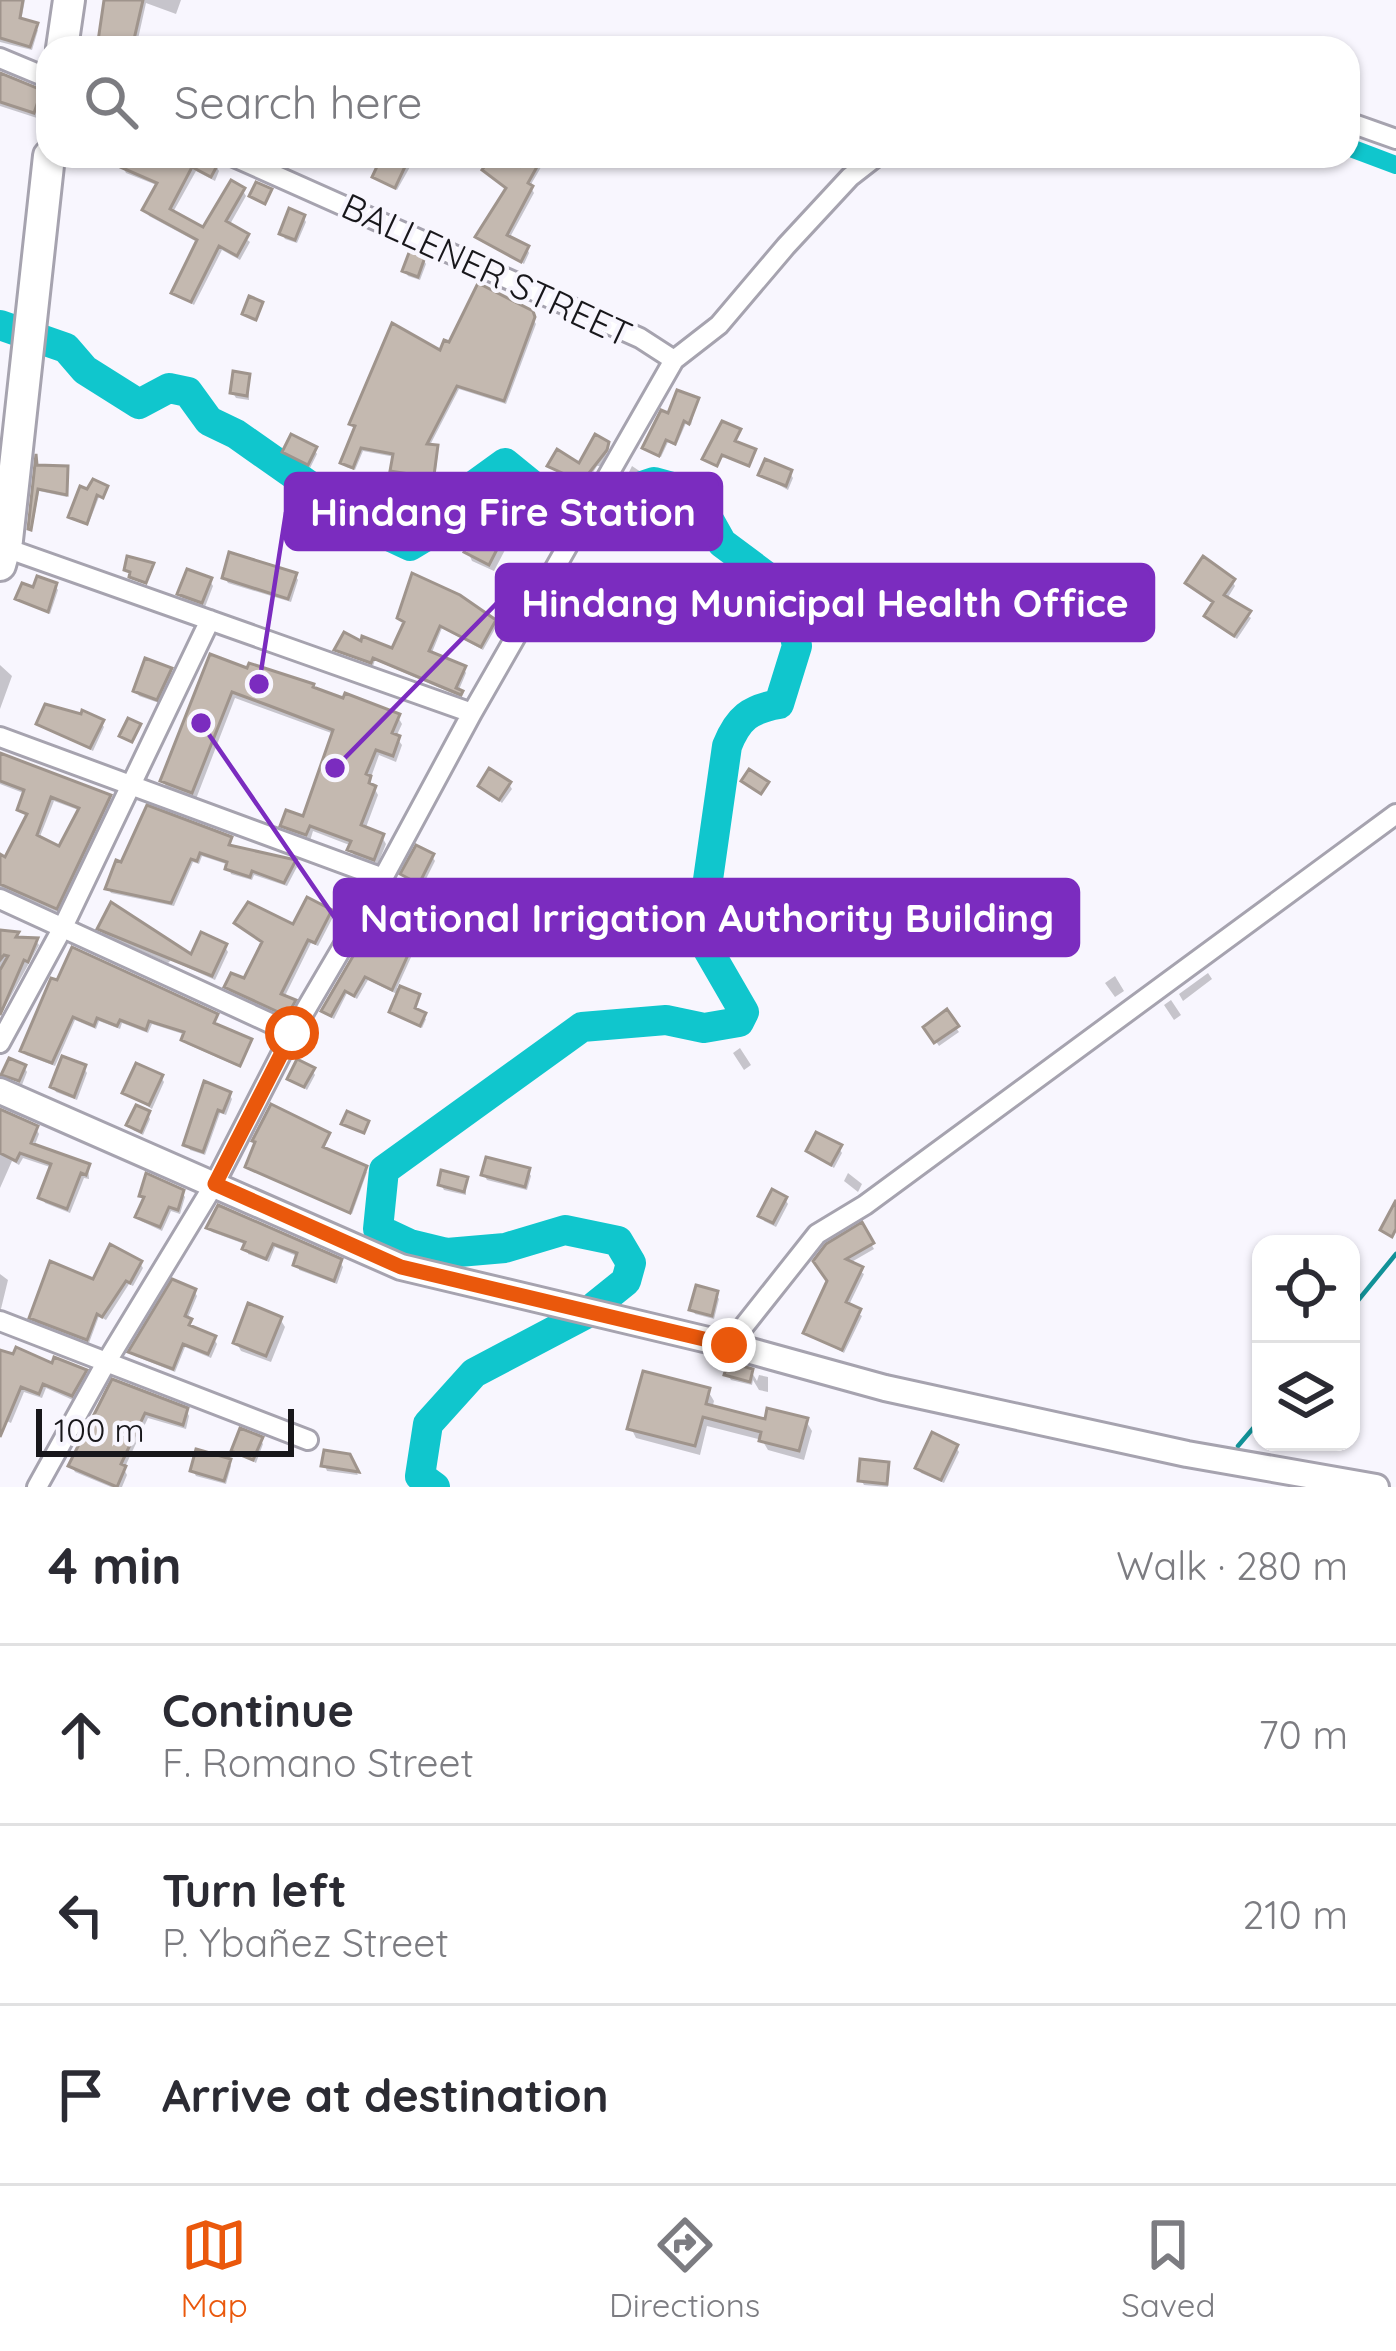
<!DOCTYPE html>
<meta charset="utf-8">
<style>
body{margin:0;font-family:Quicksand,sans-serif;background:#f7f7f7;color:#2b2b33}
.controls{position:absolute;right:36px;bottom:36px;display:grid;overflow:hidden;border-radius:24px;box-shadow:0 3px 9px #0004}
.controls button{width:108px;height:108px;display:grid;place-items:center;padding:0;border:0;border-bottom:3px solid #e1e1e2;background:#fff;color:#2b2b33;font:60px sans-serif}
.scale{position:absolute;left:36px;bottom:30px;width:258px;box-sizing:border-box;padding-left:12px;border:6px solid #18171b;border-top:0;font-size:33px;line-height:42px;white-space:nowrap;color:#18171b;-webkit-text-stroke:9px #f8f6fe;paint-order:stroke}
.stop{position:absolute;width:36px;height:36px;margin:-27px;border:9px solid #ea580c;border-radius:50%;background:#fff}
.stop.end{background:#ea580c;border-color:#fff;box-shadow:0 3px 12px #0008}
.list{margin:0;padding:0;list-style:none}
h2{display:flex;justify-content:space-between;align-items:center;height:156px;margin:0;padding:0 48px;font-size:51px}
h2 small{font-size:39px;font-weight:400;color:#7c7c81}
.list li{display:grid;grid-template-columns:78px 1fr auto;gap:36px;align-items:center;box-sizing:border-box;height:180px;padding:0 48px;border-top:3px solid #e1e1e2}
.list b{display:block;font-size:45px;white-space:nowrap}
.list p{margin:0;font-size:39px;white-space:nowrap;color:#7c7c81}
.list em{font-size:39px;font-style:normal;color:#7c7c81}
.icon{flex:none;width:66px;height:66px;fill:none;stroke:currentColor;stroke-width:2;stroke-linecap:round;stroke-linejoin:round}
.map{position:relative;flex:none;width:1396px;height:1487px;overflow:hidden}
.search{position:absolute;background:#fff;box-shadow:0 3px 9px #0004;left:36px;right:36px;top:36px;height:132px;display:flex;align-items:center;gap:30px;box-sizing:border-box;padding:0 42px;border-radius:36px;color:#7c7c81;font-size:45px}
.sheet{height:696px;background:#fff}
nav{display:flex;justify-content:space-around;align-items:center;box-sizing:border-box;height:168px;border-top:3px solid #e1e1e2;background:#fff;font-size:33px;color:#7c7c81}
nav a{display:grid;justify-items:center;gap:6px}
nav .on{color:#ea580c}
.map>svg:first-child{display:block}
.shadow{fill:#0003;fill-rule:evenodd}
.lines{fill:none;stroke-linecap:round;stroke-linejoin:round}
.stream{stroke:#129298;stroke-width:4.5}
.canal{stroke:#10c6cd;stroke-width:18}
.river{stroke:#10c6cd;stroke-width:30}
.building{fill:#c4b9b0;stroke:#9f948c;stroke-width:3;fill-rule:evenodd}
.minor-casing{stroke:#a6a3af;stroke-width:24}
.tertiary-casing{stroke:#a6a3af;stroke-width:30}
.primary-casing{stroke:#a6a3af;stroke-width:36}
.minor{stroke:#fff;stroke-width:18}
.tertiary{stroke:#fff;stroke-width:24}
.primary{stroke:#fff;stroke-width:30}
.route{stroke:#ea580c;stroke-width:15}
.labels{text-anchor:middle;stroke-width:9;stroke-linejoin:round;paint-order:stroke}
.street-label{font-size:36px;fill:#18171b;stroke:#f8f6fe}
.leader{fill:none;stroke:#7b2cbf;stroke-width:4.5}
.callout-dot{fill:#7b2cbf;stroke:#f8f6fe;stroke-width:4.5}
.callout{fill:#7b2cbf;stroke:#7b2cbf;stroke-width:4.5}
.callout-label{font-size:39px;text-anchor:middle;font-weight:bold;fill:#fff}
</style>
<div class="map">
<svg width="1396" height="1487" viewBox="0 0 1396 1487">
<rect width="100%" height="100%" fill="#f8f6fe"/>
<path class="shadow" d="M0 0H25L21 21 38 30 32 50 0 42Z
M106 0H181L176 14 146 3 136 48H84L85 44 100 48Z
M0 75 39 92 44 99 37 118 0 106Z
M127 156H200L216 166 219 171 215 181 196 171 172 214 204 231 243 191 246 196 229 226 250 242 240 260 222 250 194 305 174 293 199 243 149 216 146 210 159 186 126 173 123 167Z
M394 156 415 158 397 190 375 177 388 168Z
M496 156 521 170 529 156 547 157 530 186 534 193 509 239 527 248 529 253 524 264 478 237 509 189Z
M303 217 306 222 297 243 285 239 282 234Z
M423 259 426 264 420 280 408 276 405 271Z
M530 314 536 324 506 404 459 389 429 447 438 452 434 487 421 485 419 479 396 475 395 457 363 451 355 470 346 467 343 463 355 428 353 423 442 354Z
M248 377 249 400 236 398 233 393Z
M697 401 691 425 686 423 676 446 668 442 661 457 648 451 646 447 670 418Z
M607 444 609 448 601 466H597L585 485 550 466 580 467Z
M314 449 317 454 310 468 285 452Z
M632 466 641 472 636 482 627 476Z
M39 468 66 469 67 497 39 491 32 530Z
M790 473 793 478 788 490 761 475Z
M106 488 104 499 99 497 88 525 73 520 71 517 89 493Z
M512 518 517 527 494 571 472 561 468 552Z
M295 575 298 580 291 602 228 583 225 578Z
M210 581 213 586 205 607 183 599 180 594Z
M1232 581 1235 586 1227 599 1251 618 1237 639 1210 621 1207 616 1215 604 1189 583Z
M55 586 58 590 50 614 19 599Z
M400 618 493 622 496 627 483 650 442 628 431 655 464 669 466 673 458 692 463 698 375 660 373 666 338 650 394 652 406 624Z
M212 658 398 717 402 724 396 737 402 745 396 762 379 755 370 780 378 795 365 830 382 837 386 844 377 866 354 857 352 846 313 831 310 841 288 833 284 826 305 820 334 734 235 698 196 799 167 788 163 781Z
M0 665 12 676 0 709Z
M170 670 173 675 159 703 139 696 136 691Z
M101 722 104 727 93 751 40 724Z
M0 755 109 797 112 802 60 913 0 887V857L7 861 29 818 20 810 26 794 0 784ZM54 801 81 811 60 849 39 839Z
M509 784 512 789 502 803 481 786Z
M230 839 231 848 294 863 297 867 287 886 254 875 252 880 231 874 229 865 202 856 199 864 193 862 174 906 111 893 108 888Z
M432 856 435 861 422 887 407 879 404 874Z
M330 912 333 917 318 946 311 943 284 998 296 1008 289 1019 230 992 228 987 245 982 265 944 238 923 295 928Z
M425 915 428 920 397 988 418 996 416 1011 426 1019 422 1028 395 1015 392 1011 399 995 368 980 357 999 347 993 334 1019 327 1015 324 1011 380 952Z
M101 929 192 958 225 947 228 952 215 980 171 960 168 963 103 934Z
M0 934 36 941 39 945 0 1016Z
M1208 973 1212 979 1183 1001 1179 994Z
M1115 976 1124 991 1115 997 1105 983Z
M53 982 216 1017V1027L248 1040 237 1066 187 1044 186 1035 152 1024 148 1033 122 1023 120 1029 99 1021 96 1029 75 1020 55 1066 26 1055 23 1051Z
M1171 1000 1181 1015 1174 1020 1164 1005Z
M946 1014 959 1032 939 1046 927 1028Z
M740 1048 751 1065 744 1070 733 1053Z
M24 1067 27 1072 22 1085 5 1075Z
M84 1068 87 1073 77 1100 56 1092 53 1087Z
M312 1070 315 1075 307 1090 291 1078Z
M161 1077 164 1082 152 1109 126 1093Z
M229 1094 232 1099 226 1115 220 1113 205 1155 190 1150 187 1144Z
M0 1112 36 1128 39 1134 34 1147 88 1166 89 1179 84 1178 70 1213 45 1203 42 1197 53 1168 23 1158 19 1165 12 1161 0 1188Z
M148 1114 150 1119 143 1135 133 1130 130 1125Z
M328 1135 324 1151 367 1172 352 1214 248 1166Z
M839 1148 842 1153 834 1168 809 1151Z
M528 1171 531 1176 527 1190 487 1180 484 1175Z
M848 1173 862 1184 858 1192 844 1181Z
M466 1180V1195L444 1190 441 1185Z
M182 1192 185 1197 180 1214 171 1211 162 1231 141 1221 138 1216 145 1201 142 1196Z
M785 1199 788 1204 776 1227 764 1221 761 1216Z
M219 1208 340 1262 343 1267 337 1284 299 1270V1257L275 1247 269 1262 248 1254 247 1245 212 1232 209 1228Z
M861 1227 874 1249 848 1264 864 1274 848 1307 862 1316 844 1353 806 1332Z
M140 1263 143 1268 133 1286 129 1284 106 1320 99 1316 89 1343 36 1323 33 1318 94 1283Z
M0 1274 8 1280 0 1313Z
M194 1291 197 1296 187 1320 192 1329 214 1339 217 1344 211 1358 185 1347 175 1372 135 1356 132 1352Z
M716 1294 719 1299 714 1319 695 1314 692 1309Z
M280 1319 285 1327 271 1362 241 1351 236 1342Z
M0 1353 84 1372 88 1378 75 1401 46 1388 42 1398 24 1392 11 1423 0 1418Z
M751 1371 757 1381 759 1375 768 1377V1392L759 1390 753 1380 752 1385 731 1380 728 1375Z
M114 1383 186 1410 189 1416 186 1429 148 1418 124 1469 127 1475 122 1487H111L75 1472 72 1466Z
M708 1391 714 1401 712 1409 767 1423 806 1421 812 1431 804 1460 768 1450 762 1440 707 1426 700 1455 636 1438 631 1428Z
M260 1439 263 1444 256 1463 234 1451Z
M956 1447 959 1452 944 1483 921 1473 918 1468Z
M348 1457 358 1475 327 1471 325 1466Z
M229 1461 231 1466 226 1484 196 1476 193 1471Z
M887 1465 888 1487 864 1485 861 1480Z"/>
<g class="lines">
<path class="stream" d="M1351 1309 1396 1254
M1238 1446 1261 1419"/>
<path class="canal" d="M1348 147 1396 165"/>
<path class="river" d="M0 325 66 348 85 370 139 404 169 388 188 392 209 421 236 434 367 526 410 546 435 531 469 489 505 463 548 498 590 500
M595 1306 626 1281 631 1263 618 1241 565 1230 505 1248 447 1253 410 1244 378 1229 384 1170 582 1027 666 1020 704 1028 739 1022 744 1012 700 936 727 746C738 718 750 709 779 704L797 646 785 590 722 543 694 493 654 482 597 501
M435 1487 420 1476 428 1424 474 1373 586 1314"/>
</g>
<path class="building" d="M0 0H23L20 18 38 23 30 47 0 38Z
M104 0H143L132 48H97Z
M0 73 42 90 34 113 0 102Z
M124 156H204L218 164 211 177 192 167 170 209 203 227 231 180 245 188 226 221 249 234 237 256 219 246 191 302 171 293 197 240 142 210 157 183 120 167Z
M391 156H410L395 188 372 177 380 160 387 164Z
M492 156H506L520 166 525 156H543L528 183 533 186 507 235 529 246 521 262 475 237 506 188 482 170Z
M256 182 272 189 265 204 249 196Z
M289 208 305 215 295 240 279 234Z
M410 250 425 257 418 277 402 271Z
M478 283 533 311 535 317 504 401 457 386 427 444 438 445 433 483 416 482V475L390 471 393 454 361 448 353 468 340 463 355 426 349 424 392 323 440 350 444 340 449 342Z
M249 296 263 302 256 320 242 314Z
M233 371 250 374 247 396 230 393Z
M677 390 699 398 689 424 684 421 675 444 666 440 659 456 642 448 661 410 668 413Z
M722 421 741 429 735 441 756 449 749 466 722 455 717 466 702 459Z
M291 434 317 447 308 465 282 452Z
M595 434 609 442 607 450 582 482 547 466 557 449 579 463Z
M36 454 37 465 68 466 67 495 38 489 31 530 28 529Z
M765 459 792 470 786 486 758 475Z
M93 479 108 486 103 498 97 495 87 524 68 517 80 486 87 489Z
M489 503 514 516 489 565 464 552Z
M229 552 297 573 288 599 222 578Z
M127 556 154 563 146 583 129 577 130 572 124 570Z
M1203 556 1235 579 1224 595 1251 611 1234 636 1204 616 1213 602 1185 583Z
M187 569 212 578 202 603 177 594Z
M412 573 460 595 496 620 481 647 440 626 429 651 466 666 456 688 463 691 461 695 373 658 371 663 334 650 344 632 361 641 362 636 392 648 404 622 397 618Z
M37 576 57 583 48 612 15 599 22 583 33 587Z
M210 654 247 668 249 663 314 684 313 687 343 698 345 693 400 714 392 733 400 736 393 756 376 750 366 774 371 776 369 783 376 786 361 825 384 834 374 860 347 850 351 841 310 826 306 835 280 826 286 810 303 816 333 730 270 706 232 692 192 793 160 781Z
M145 658 172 668 157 700 133 691Z
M45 704 81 714 82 710 104 720 90 748 36 724Z
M128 718 141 724 132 742 119 736Z
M0 753 111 795 57 909 0 884V854L5 857 27 814 17 810 24 790 0 781ZM51 797 79 808 59 846 37 835Z
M489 768 511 782 499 800 478 786Z
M749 769 769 782 761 794 741 781Z
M147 805 232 837 229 845 296 860 284 883 252 871 250 877 225 869 227 862 200 853 197 861 191 859 171 903 105 889 116 860 121 862Z
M416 845 434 854 419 884 400 874Z
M307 897 332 910 315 943 308 940 281 994 296 1000 287 1016 224 987 231 973 244 978 262 942 234 923 248 902 293 924Z
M111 902 191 954 201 932 227 944 212 976 97 929Z
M403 902 427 913 392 990 365 977 354 996 345 991 331 1016 321 1011 363 939 379 947Z
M0 930 19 932 16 937 38 938 28 962 24 960 0 1015V970L8 956 4 955 0 960Z
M72 947 218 1014 214 1023 252 1039 240 1066 181 1040 184 1032 149 1021 146 1030 120 1020 117 1026 97 1018 94 1026 73 1017 52 1063 20 1051 51 978 57 980Z
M400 986 420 994 415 1008 426 1013 420 1026 389 1012Z
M947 1009 959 1026 934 1043 923 1027Z
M62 1056 86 1065 74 1097 50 1087Z
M9 1058 26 1065 19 1081 1 1075Z
M297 1059 315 1068 304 1087 287 1079Z
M136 1063 163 1075 149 1105 122 1093Z
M204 1081 231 1092 223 1112 218 1110 203 1152 183 1145Z
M271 1104 330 1133 323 1147 367 1166 350 1213 245 1167 255 1142 252 1141Z
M136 1105 150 1111 141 1132 126 1125Z
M0 1109 38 1126 31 1143 90 1164 86 1175 81 1173 67 1209 38 1198 51 1164 20 1153 16 1161 0 1153Z
M347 1111 369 1121 364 1133 341 1124Z
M816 1132 842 1145 831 1165 806 1151Z
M486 1157 530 1168 525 1187 481 1175Z
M441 1170 468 1177 464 1192 438 1185Z
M146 1173 184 1190 178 1210 169 1207 160 1227 135 1217 144 1197 139 1196Z
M772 1189 787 1197 773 1223 758 1216Z
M1396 1200V1229L1392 1237 1380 1230Z
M218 1205 342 1259 334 1281 293 1265 297 1253 273 1244 266 1259 242 1249 245 1242 206 1228Z
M862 1222 874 1243 846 1259 863 1267 846 1302 861 1309 842 1350 803 1333 827 1281 813 1261 826 1244Z
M110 1244 142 1261 130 1283 126 1281 102 1317 97 1314 87 1340 29 1318 50 1261 93 1279Z
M172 1279 196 1289 185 1316 192 1319 189 1325 216 1336 208 1354 183 1344 173 1369 128 1352Z
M696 1285 718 1291 712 1316 689 1310Z
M248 1303 282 1317 266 1356 233 1343Z
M16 1347 52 1363 54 1357 87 1370 72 1396 43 1384 39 1394 21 1387 0 1437V1350L13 1354Z
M728 1362 753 1369 750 1382 724 1375Z
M643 1371 710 1388 706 1404 765 1419 767 1408 808 1418 799 1451 759 1441 761 1432 703 1417 695 1446 627 1429Z
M112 1379 188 1408 183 1425 145 1413 121 1464 126 1466 117 1487 68 1466Z
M240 1428 263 1437 253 1460 231 1451Z
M932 1432 958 1445 941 1480 915 1468Z
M196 1449 231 1459 224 1481 190 1471Z
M324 1450 350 1454 359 1472 321 1466Z
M860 1459 889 1462 887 1484 858 1481Z"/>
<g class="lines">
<g class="minor-casing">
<path id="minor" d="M0 58 48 78
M1348 122 1396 139
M232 156 640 338 674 360
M0 546 472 713
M0 737 383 878
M0 899 292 1033
M0 1043 62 929 210 620
M0 1321 308 1440
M729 1345 817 1234 865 1205 1396 814
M37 1487 107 1361 215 1183 292 1033 383 878 472 713 674 360 719 325 786 246 850 177 877 156"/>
</g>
<g class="tertiary-casing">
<path id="tertiary" d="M0 1091 401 1267 729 1345 885 1388 1187 1454 1376 1487"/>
</g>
<g class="primary-casing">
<path id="primary" d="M62 48 69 0
M0 565 7 540 49 156"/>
</g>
<use href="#minor" class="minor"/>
<use href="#tertiary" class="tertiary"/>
<use href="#primary" class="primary"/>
</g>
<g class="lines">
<path class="route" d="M292 1033 215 1184 401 1267 729 1345"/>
</g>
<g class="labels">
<g class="street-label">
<text transform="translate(487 270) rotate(25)" y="13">BALLENER STREET</text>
</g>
</g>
<path class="leader" d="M259 684L286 512M335 768L497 603M201 723L335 918"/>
<g class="callout-dot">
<circle cx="259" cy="684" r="12"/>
<circle cx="335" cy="768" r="12"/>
<circle cx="201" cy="723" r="12"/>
</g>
<g class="callout">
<rect x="286" y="474" width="435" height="75" rx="12"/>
<rect x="497" y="565" width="656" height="75" rx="12"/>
<rect x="335" y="880" width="743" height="75" rx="12"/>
</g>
<g class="callout-label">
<text x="503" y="526">Hindang Fire Station</text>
<text x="825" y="617">Hindang Municipal Health Office</text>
<text x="707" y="932">National Irrigation Authority Building</text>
</g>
</svg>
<div class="controls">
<button><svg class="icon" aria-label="locate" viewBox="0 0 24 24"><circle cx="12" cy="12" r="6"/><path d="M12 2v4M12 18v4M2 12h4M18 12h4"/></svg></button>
<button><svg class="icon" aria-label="layers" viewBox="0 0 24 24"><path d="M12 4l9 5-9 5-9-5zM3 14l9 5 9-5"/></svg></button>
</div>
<div class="scale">100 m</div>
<div class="stop" style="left:292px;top:1033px"></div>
<div class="stop end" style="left:729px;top:1345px"></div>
<div class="search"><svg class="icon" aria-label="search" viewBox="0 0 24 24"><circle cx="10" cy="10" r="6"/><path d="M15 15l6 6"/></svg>Search here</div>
</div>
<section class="sheet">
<h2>4 min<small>Walk · 280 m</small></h2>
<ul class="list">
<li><svg class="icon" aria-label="ahead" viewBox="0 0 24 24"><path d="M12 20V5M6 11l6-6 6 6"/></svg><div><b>Continue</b><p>F. Romano Street</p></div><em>70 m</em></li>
<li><svg class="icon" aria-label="left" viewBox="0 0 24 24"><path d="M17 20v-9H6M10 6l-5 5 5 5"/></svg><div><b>Turn left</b><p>P. Ybañez Street</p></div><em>210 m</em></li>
<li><svg class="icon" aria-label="arrive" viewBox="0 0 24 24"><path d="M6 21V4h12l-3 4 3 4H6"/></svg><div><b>Arrive at destination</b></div></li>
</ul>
</section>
<nav>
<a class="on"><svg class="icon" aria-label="map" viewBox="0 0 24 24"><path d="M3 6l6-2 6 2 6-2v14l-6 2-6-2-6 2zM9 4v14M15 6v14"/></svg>Map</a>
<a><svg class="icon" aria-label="directions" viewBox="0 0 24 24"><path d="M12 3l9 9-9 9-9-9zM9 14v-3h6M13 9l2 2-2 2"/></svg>Directions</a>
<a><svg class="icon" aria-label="saved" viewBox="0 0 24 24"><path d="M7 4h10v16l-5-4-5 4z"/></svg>Saved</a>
</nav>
